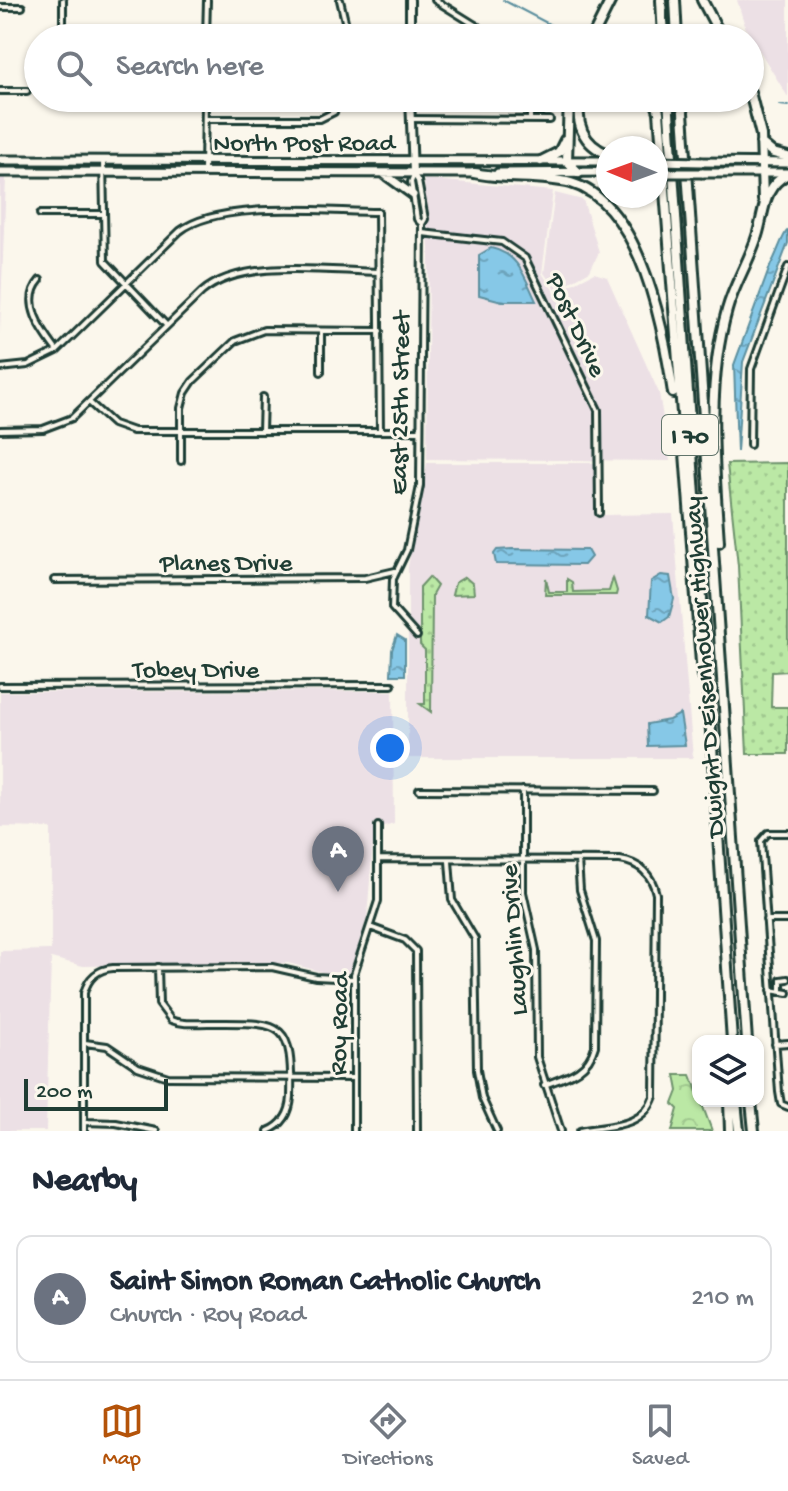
<!DOCTYPE html>
<meta charset="utf-8">
<style>
body{margin:0;font-family:"Gochi Hand",sans-serif;background:#f6f6f7;color:#1f2937}
.controls{position:absolute;right:24px;bottom:24px;display:grid;overflow:hidden;border-radius:16px;box-shadow:0 2px 6px #0004}
.controls button{width:72px;height:72px;display:grid;place-items:center;padding:0;border:0;border-bottom:2px solid #e0e1e3;background:#fff;color:#1f2937;font:40px sans-serif}
.compass{position:absolute;left:596px;top:136px;width:72px;height:72px;border-radius:50%;background:#fff;box-shadow:0 2px 6px #0004;rotate:271deg}
.scale{position:absolute;left:24px;bottom:20px;width:144px;box-sizing:border-box;padding-left:8px;border:4px solid #1f3d34;border-top:0;font-size:22px;line-height:28px;white-space:nowrap;color:#1f3d34;-webkit-text-stroke:6px #fbf7ec;paint-order:stroke}
.you{position:absolute;left:390px;top:748px;width:28px;height:28px;margin:-20px;border:6px solid #fff;border-radius:50%;background:#1a73e8;box-shadow:0 0 0 12px #1a73e833}
.badge{display:grid;place-items:center;width:52px;height:52px;border-radius:50%;background:#b45309;color:#fff;font-size:26px;font-weight:700}
.pin{position:absolute;translate:-50% -66px;filter:drop-shadow(0 2px 4px #0008)}
.pin::after{content:'';position:absolute;top:42px;width:28px;height:24px;background:inherit;clip-path:polygon(0 0,100% 0,50% 100%)}
.list{margin:0;padding:0;list-style:none}
h2{display:flex;justify-content:space-between;align-items:center;height:104px;margin:0;padding:0 32px;font-size:34px}
h2 small{font-size:26px;font-weight:400;color:#747a83}
.list li{display:grid;grid-template-columns:52px 1fr auto;gap:24px;align-items:center;box-sizing:border-box;height:128px;margin:0 16px 16px;padding:0 16px;border:2px solid #e0e1e3;border-radius:16px}
.list b{display:block;font-size:30px;white-space:nowrap}
.list p{margin:0;font-size:26px;white-space:nowrap;color:#747a83}
.list em{font-size:26px;font-style:normal;color:#747a83}
.icon{flex:none;width:44px;height:44px;fill:none;stroke:currentColor;stroke-width:2;stroke-linecap:round;stroke-linejoin:round}
.map{position:relative;flex:none;width:788px;height:1131px;overflow:hidden}
.search{position:absolute;background:#fff;box-shadow:0 2px 6px #0004;left:24px;right:24px;top:24px;height:88px;display:flex;align-items:center;gap:20px;box-sizing:border-box;padding:0 28px;border-radius:44px;color:#747a83;font-size:30px}
.sheet{height:248px;background:#fff}
nav{display:flex;justify-content:space-around;align-items:center;box-sizing:border-box;height:112px;border-top:2px solid #e0e1e3;background:#fff;font-size:22px;color:#747a83}
nav a{display:grid;justify-items:center;gap:4px}
nav .on{color:#b45309}
.map>svg:first-child{display:block}
.built{fill:#ece0e5}
.grass{fill:url(#grass-dots);stroke:#6d926c;stroke-width:2}
.forest{fill:url(#forest-crowns);stroke:#6d926c;stroke-width:2}
.water{fill:url(#water-ripples);stroke:#5d909f;stroke-width:2}
.lines{fill:none;stroke-linecap:round;stroke-linejoin:round}
.stream{stroke:#5d909f;stroke-width:2}
.street-casing{stroke:#1f3d34;stroke-width:10}
.secondary-casing{stroke:#1f3d34;stroke-width:12}
.primary-casing{stroke:#1f3d34;stroke-width:13}
.highway-casing{stroke:#1f3d34;stroke-width:14}
.street{stroke:#fbf7ec;stroke-width:4}
.secondary{stroke:#fbf7ec;stroke-width:6}
.primary{stroke:#fbf7ec;stroke-width:7}
.highway{stroke:#fbf7ec;stroke-width:8}
.primary-bridge-casing{stroke:#1f3d34;stroke-width:13;stroke-linecap:butt}
.primary-bridge{stroke:#fbf7ec;stroke-width:7}
.labels{text-anchor:middle;stroke-width:6;stroke-linejoin:round;paint-order:stroke}
.shield{fill:#fbf7ec;stroke:#61756b;stroke-width:2}
.shield-label{font-size:24px;font-weight:bold;fill:#1f3d34}
.street-label{font-size:26px;fill:#1f3d34;stroke:#fbf7ec}
</style>
<div class="map">
<svg width="788" height="1131" viewBox="0 0 788 1131">
<defs>
<pattern id="grass-dots" width="8" height="8" patternUnits="userSpaceOnUse" patternTransform="scale(2)"><rect width="8" height="8" fill="#bbe8a5"/><path d="M2 2h.1M6 6h.1" fill="none" stroke="#a0c88f" stroke-width="1.8" stroke-linecap="round"/></pattern>
<pattern id="forest-crowns" width="20" height="18" patternUnits="userSpaceOnUse" patternTransform="scale(2)"><rect width="20" height="18" fill="#bbe8a5"/><path d="M2 6a3 3 0 1 1 6 0M12 15a3 3 0 1 1 6 0" fill="none" stroke="#a0c88f"/></pattern>
<pattern id="water-ripples" width="26" height="14" patternUnits="userSpaceOnUse" patternTransform="scale(2)"><rect width="26" height="14" fill="#86c8e7"/><path d="M2 4q2-2 4 0t4 0M15 11q2-2 4 0t4 0" fill="none" stroke="#6da4bc"/></pattern>
</defs>
<rect width="100%" height="100%" fill="#fbf7ec"/>
<filter id="ink" filterUnits="userSpaceOnUse"><feTurbulence type="fractalNoise" baseFrequency=".0125" numOctaves="2"/><feDisplacementMap in="SourceGraphic" scale="16" xChannelSelector="R" yChannelSelector="G"/><feConvolveMatrix kernelMatrix="1 2 1 2 8 2 1 2 1" color-interpolation-filters="sRGB"/></filter>
<g filter="url(#ink)">
<path class="built" d="M737 0H788V97L746 29Z
M0 178H6L0 334Z
M424 179 553 191 542 273 555 293 594 273 607 277 659 393 670 461 427 459 429 249Z
M555 193 583 200 599 252 590 271 556 290 544 273Z
M427 463H603V515L673 514 693 758H408V567Z
M393 691 394 824 374 830 367 918 349 974 326 973 288 963 83 966 51 958 46 1131H0V951L51 950V828L0 827V692Z"/>
<path class="grass" d="M788 463V671L772 672 771 707H788V754H747L738 566 727 464Z
M429 577 437 586 432 595 431 712 420 704H425V650L420 645V587Z
M465 577 473 584 474 594 452 595 455 583Z
M546 578 549 592H567V579L572 582 573 592 609 591 613 578 617 591 616 595H545Z"/>
<path class="forest" d="M675 1075H691L712 1131H672L678 1109 673 1104 678 1091Z"/>
<path class="water" d="M788 230V243L743 362 737 452 734 365 771 264C777 255 782 235 788 230Z
M491 248C519 254 525 278 536 301H502L479 295V255Z
M512 549 587 550 591 557 584 565 496 564 494 554 497 550Z
M661 575 670 576 674 599 669 617 662 622 649 615 651 581Z
M397 635 405 640V675H391L392 650Z
M680 714 685 745 648 746 647 724 669 720Z"/>
<g class="lines">
<path class="stream" d="M503 0 568 34
M779 105 788 106"/>
<g class="street-casing">
<path id="street" d="M340 0 349 38
M435 0 496 38
M0 7H22
M63 38V0
M206 38 207 0
M0 91H27
M205 119H320L334 112 342 98
M410 119 550 120
M530 120V98
M103 162 105 261 167 326
M204 172 205 98
M413 173 418 181 425 219 422 224 420 486 407 550 393 579 392 608 417 636
M413 177 411 182 417 219 422 224
M40 214H103
M422 233 502 242 525 258 598 410 599 513
M40 280C20 303 43 332 57 351
M0 368 28 365 57 351 180 231C219 200 327 212 378 212L380 431
M321 372V331
M90 403 113 424 133 431H420
M0 430 43 429 72 418 202 292C242 258 326 271 378 272
M262 431 263 397
M750 445 751 369 788 267
M181 461V408L185 393 193 381 235 341 264 330 380 331
M54 580 365 578 395 571
M0 686 392 685
M419 790 653 791
M523 790V892L536 950 537 1057 561 1131
M788 833H768L761 841 779 1092 781 1104 788 1107
M379 859 620 860C640 863 652 875 656 894L654 1096C643 1129 608 1125 580 1131
M449 861 452 900 475 939 477 1070 482 1098 497 1131
M766 920H788
M370 927 405 940 416 951 417 1131
M158 967 159 1004 171 1020C183 1025 196 1023 208 1023 281 1023 293 1018 291 1097 290 1114 283 1125 268 1131
M771 990 788 993
M781 990V980L788 979
M85 1043 107 1046 138 1067 168 1077 354 1078
M775 1044 788 1043
M544 1085C566 1077 588 1072 595 1046L596 941 580 890 578 860
M84 1122 116 1123 156 1131
M84 1131V993C88 978 98 969 113 968L272 967 316 977 354 979
M354 1131V974L378 901V826"/>
</g>
<g class="secondary-casing">
<path id="secondary" d="M410 38V0
M410 98 413 173"/>
</g>
<g class="primary-casing">
<path id="primary" d="M0 160 608 161
M702 162 788 163
M0 172 478 173
M498 173 608 172
M702 173H788
M384 174 413 195"/>
</g>
<g class="highway-casing">
<path id="highway" d="M661 0 663 38
M675 0 677 38
M702 0 722 38
M592 38 611 0
M750 92 761 135 763 200
M569 98 567 161 579 173
M582 98C573 122 584 145 608 154
M654 98 659 112 702 676
M668 98 732 1041
M682 98 747 1041
M761 143 773 153 788 157
M541 161 559 152 565 140
M474 173C505 180 540 175 571 183 641 203 664 330 673 393
M719 542C714 466 706 384 727 310 734 284 749 262 757 236 765 211 762 187 788 174
M729 1101 730 1131
M736 1101 739 1131
M751 1101 754 1131"/>
</g>
<use href="#street" class="street"/>
<use href="#secondary" class="secondary"/>
<use href="#primary" class="primary"/>
<use href="#highway" class="highway"/>
<g class="primary-bridge-casing">
<path id="primary-bridge" d="M657 161 702 162
M659 173H702"/>
</g>
<use href="#primary-bridge" class="primary-bridge"/>
</g>
</g>
<g class="labels">
<rect class="shield" x="662" y="415" width="56" height="40" rx="6"/>
<g class="shield-label">
<text x="690" y="443">I 70</text>
</g>
<g class="street-label">
<text x="304" y="150">North Post Road</text>
<text transform="translate(578 324) rotate(65)" y="9">Post Drive</text>
<text transform="translate(398 403) rotate(-89)" y="9">East 25th Street</text>
<text x="226" y="570">Planes Drive</text>
<text transform="translate(702 667) rotate(-94)" y="9">Dwight D Eisenhower Highway</text>
<text x="196" y="677">Tobey Drive</text>
<text transform="translate(512 940) rotate(-94)" y="9">Laughlin Drive</text>
<text transform="translate(337 1024) rotate(-89)" y="9">Roy Road</text>
</g>
</g>
</svg>
<div class="controls">
<button><svg class="icon" aria-label="layers" viewBox="0 0 24 24"><path d="M12 4l9 5-9 5-9-5zM3 14l9 5 9-5"/></svg></button>
</div>
<svg class="compass" viewBox="-18 -18 36 36"><path d="M0-13l5 13h-10z" fill="#e53935"/><path d="M0 13l5-13h-10z" fill="#747a83"/></svg>
<div class="scale">200 m</div>
<div class="you"></div>
<div class="pin badge" style="left:338px;top:892px;background:#6b7280">A</div>
<div class="search"><svg class="icon" aria-label="search" viewBox="0 0 24 24"><circle cx="10" cy="10" r="6"/><path d="M15 15l6 6"/></svg>Search here</div>
</div>
<section class="sheet">
<h2>Nearby<small></small></h2>
<ul class="list">
<li><span class="badge" style="background:#6b7280">A</span><div><b>Saint Simon Roman Catholic Church</b><p>Church · Roy Road</p></div><em>210 m</em></li>
</ul>
</section>
<nav>
<a class="on"><svg class="icon" aria-label="map" viewBox="0 0 24 24"><path d="M3 6l6-2 6 2 6-2v14l-6 2-6-2-6 2zM9 4v14M15 6v14"/></svg>Map</a>
<a><svg class="icon" aria-label="directions" viewBox="0 0 24 24"><path d="M12 3l9 9-9 9-9-9zM9 14v-3h6M13 9l2 2-2 2"/></svg>Directions</a>
<a><svg class="icon" aria-label="saved" viewBox="0 0 24 24"><path d="M7 4h10v16l-5-4-5 4z"/></svg>Saved</a>
</nav>
